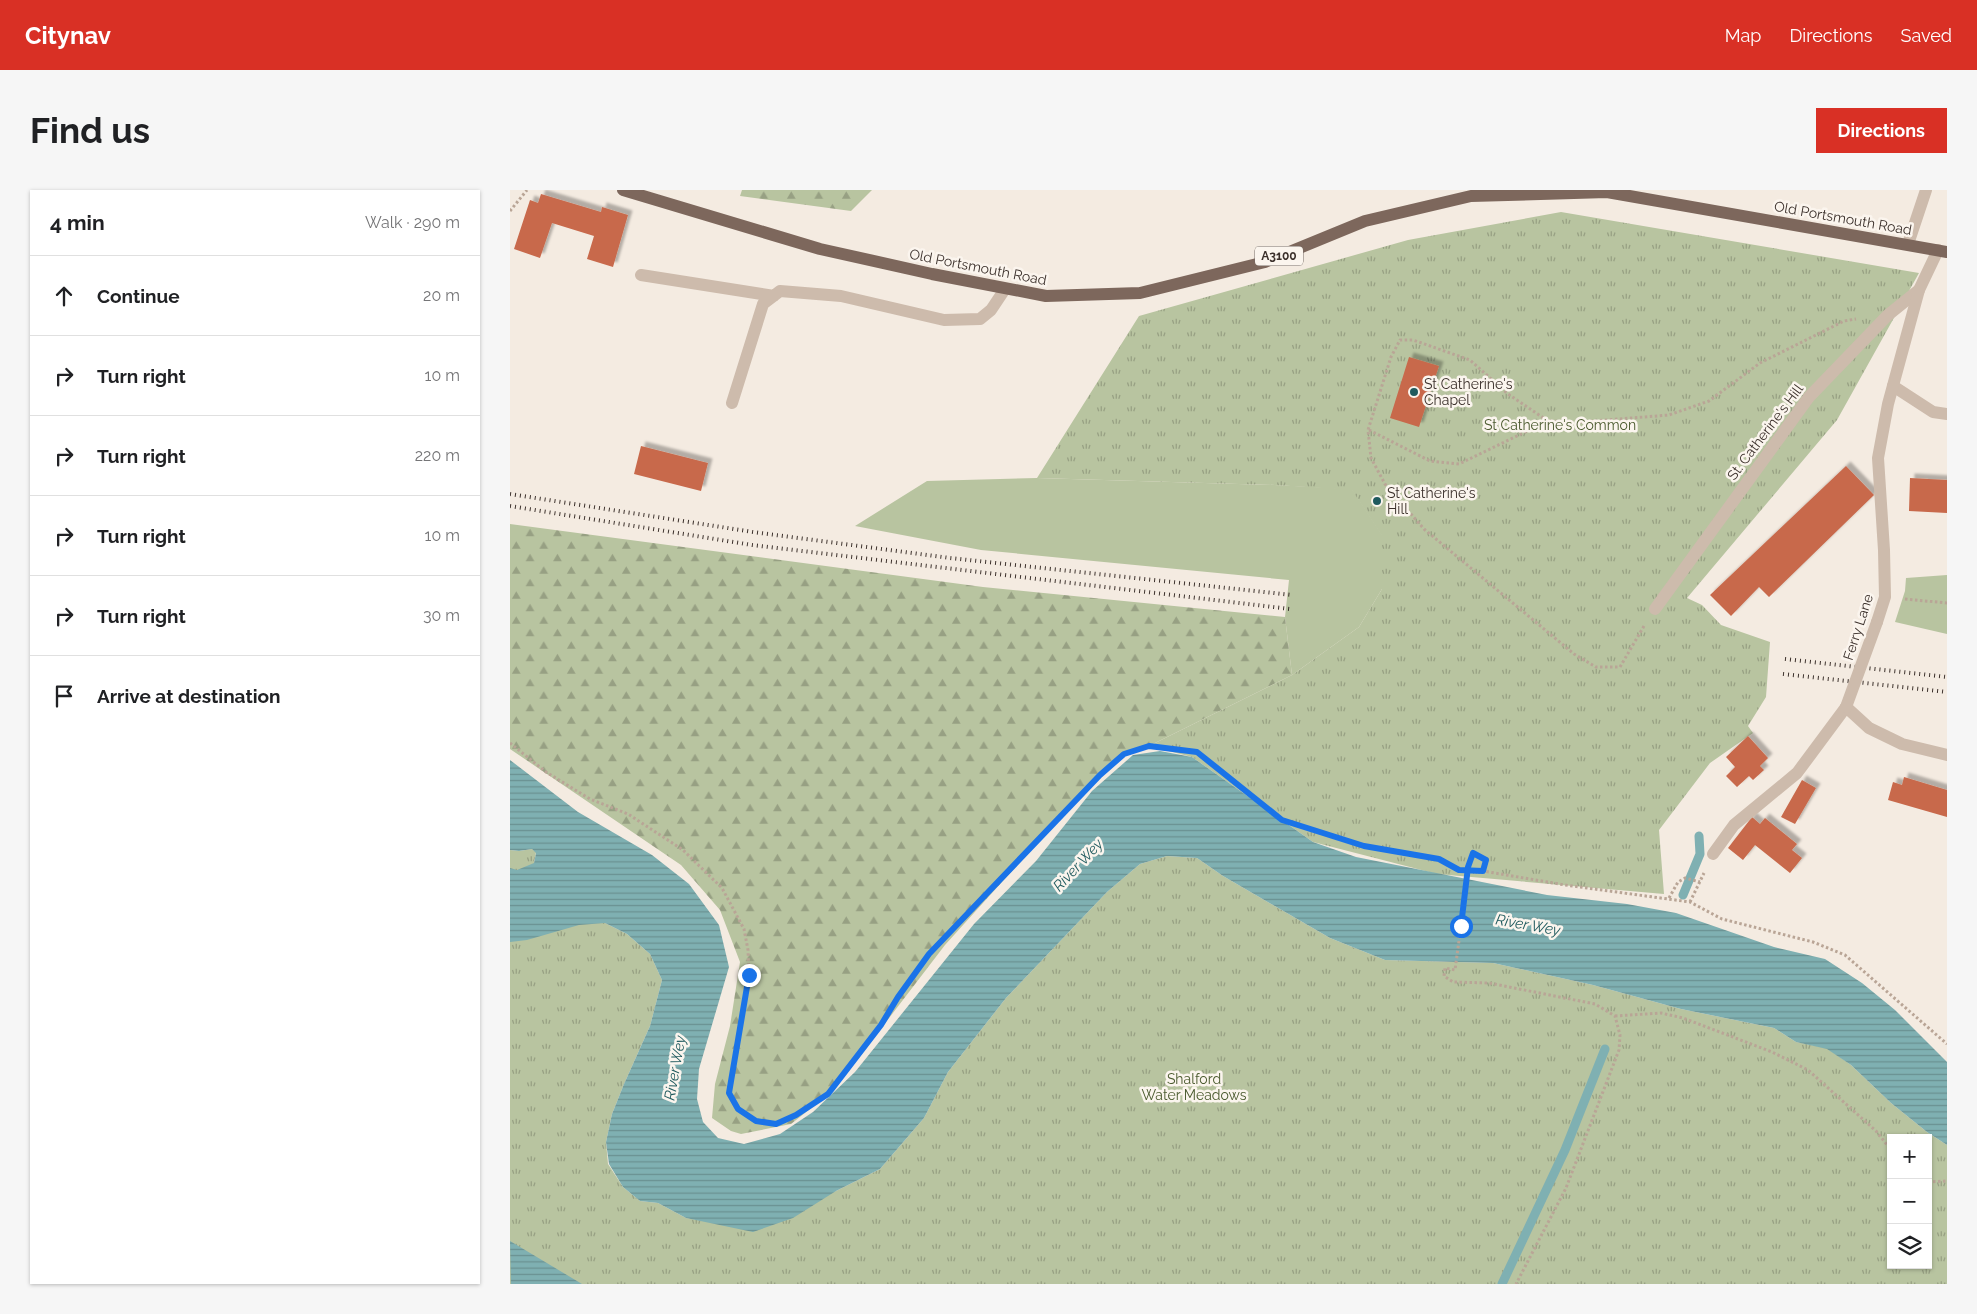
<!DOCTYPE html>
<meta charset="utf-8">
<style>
body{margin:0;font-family:Raleway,sans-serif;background:#f6f6f6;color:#202124}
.controls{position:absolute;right:15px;bottom:15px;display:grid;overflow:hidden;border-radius:0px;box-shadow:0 1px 4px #0004}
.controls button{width:45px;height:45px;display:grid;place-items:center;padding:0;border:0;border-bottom:1px solid #e0e0e0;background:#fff;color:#202124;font:25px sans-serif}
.stop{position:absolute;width:15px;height:15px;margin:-11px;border:4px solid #1a73e8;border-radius:50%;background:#fff}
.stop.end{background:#1a73e8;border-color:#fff;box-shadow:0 1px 5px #0008}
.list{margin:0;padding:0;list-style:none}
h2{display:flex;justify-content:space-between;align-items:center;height:65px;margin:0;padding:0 20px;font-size:21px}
h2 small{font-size:16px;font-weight:400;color:#757577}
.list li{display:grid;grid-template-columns:32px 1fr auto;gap:15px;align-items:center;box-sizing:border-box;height:80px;padding:0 20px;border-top:1px solid #e0e0e0}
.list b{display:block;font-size:19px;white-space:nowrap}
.list em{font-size:16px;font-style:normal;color:#757577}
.icon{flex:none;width:28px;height:28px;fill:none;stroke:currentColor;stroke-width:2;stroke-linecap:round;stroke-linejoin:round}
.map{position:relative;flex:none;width:1437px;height:1094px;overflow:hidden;border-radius:0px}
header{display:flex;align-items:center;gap:30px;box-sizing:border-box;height:70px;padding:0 25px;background:#d93025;color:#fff}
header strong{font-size:24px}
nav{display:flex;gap:28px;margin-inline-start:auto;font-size:18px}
.intro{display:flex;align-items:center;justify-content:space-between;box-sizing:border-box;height:120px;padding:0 30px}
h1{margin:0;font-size:35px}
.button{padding:12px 22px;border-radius:0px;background:#d93025;color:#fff;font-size:18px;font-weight:700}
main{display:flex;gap:30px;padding:0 30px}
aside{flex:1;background:#fff;border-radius:0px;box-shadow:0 1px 4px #0004}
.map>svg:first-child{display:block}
.grass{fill:#b8c4a0}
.forest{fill:url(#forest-firs)}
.park{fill:url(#park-tufts);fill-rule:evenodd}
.water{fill:url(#water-rules)}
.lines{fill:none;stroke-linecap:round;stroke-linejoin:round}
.stream{stroke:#7fb0b2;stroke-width:9}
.building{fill:#c8694b;filter:url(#shadow)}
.path{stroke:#b9a596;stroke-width:3;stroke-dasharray:2.5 2.5;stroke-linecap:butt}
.lane{stroke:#cdbbac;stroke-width:12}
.street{stroke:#cdbbac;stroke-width:12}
.primary{stroke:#7d675c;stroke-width:12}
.rail{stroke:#3b302b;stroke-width:4;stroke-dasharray:1 4;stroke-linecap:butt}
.path-bridge{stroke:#b9a596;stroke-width:3;stroke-dasharray:2.5 2.5;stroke-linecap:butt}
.street-bridge{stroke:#cdbbac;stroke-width:12}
.route{stroke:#1a73e8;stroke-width:6}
.poi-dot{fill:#1f5a5e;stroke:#fbf5ee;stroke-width:2}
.labels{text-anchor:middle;stroke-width:5;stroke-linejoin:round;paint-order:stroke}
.shield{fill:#fbf5ee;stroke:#756b66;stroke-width:1}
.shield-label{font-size:12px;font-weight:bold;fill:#3b302b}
.street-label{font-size:14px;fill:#3b302b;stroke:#fbf5ee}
.poi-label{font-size:14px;fill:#3b302b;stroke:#fbf5ee;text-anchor:start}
.park-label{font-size:14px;fill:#4a5a2e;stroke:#fbf5ee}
.water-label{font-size:15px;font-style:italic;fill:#1f5a5e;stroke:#fbf5ee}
</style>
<header>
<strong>Citynav</strong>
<nav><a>Map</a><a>Directions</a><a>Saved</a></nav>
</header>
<div class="intro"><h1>Find us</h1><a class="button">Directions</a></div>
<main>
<aside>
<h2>4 min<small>Walk · 290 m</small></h2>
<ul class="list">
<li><svg class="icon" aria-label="ahead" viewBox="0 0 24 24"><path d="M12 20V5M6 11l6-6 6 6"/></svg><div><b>Continue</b></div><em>20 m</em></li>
<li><svg class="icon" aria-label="right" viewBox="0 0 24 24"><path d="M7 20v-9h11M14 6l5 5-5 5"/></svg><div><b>Turn right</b></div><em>10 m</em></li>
<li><svg class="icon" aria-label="right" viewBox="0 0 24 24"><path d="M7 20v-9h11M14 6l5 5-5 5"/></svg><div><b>Turn right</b></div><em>220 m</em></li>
<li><svg class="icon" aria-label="right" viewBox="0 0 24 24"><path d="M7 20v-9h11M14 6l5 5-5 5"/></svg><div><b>Turn right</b></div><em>10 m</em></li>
<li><svg class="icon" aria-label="right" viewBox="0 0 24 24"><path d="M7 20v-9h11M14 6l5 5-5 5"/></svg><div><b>Turn right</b></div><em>30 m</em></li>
<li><svg class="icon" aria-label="arrive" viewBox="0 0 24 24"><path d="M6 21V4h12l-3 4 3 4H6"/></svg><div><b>Arrive at destination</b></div></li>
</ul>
</aside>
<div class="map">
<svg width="1437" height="1094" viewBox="0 0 1437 1094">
<defs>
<pattern id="forest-firs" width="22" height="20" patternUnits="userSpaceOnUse" patternTransform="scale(1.25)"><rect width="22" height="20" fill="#b8c4a0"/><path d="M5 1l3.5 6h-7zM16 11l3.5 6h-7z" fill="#97a083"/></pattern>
<pattern id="park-tufts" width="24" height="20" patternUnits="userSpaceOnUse" patternTransform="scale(1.25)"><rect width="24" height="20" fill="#b8c4a0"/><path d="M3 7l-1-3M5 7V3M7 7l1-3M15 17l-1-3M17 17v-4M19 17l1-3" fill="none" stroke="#97a083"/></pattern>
<pattern id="water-rules" width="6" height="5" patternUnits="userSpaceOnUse" patternTransform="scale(1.25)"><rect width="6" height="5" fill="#7fb0b2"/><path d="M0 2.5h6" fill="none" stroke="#699091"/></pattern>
<filter id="shadow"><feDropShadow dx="4.5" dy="-4.5" stdDeviation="1" flood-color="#0004"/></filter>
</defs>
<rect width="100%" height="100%" fill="#f4ebe1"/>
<path class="grass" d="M527 288 765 295 842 299 872 345V399L849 437 782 485 775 427 779 390 471 360 345 336 417 291Z
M1437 385V444L1385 432 1395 401 1396 388Z"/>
<path class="forest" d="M232 0H362L341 21 230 6Z
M0 334 473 397 775 427 782 485 639 556 609 568 569 607 435 755 324 900 281 934 231 944 221 941 202 928 205 894 220 836 230 772 210 720 171 675 0 559Z"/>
<path class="park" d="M1051 22 1409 83 1327 230 1177 408 1192 415 1211 435 1260 452 1256 507 1238 536 1243 543 1200 573 1149 640 1154 704 927 684 803 652 682 567 639 556 782 485 849 437 872 399V346L842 300 765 295 527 288 629 126 898 50Z
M22 659 26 662 24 673 95 733 117 744 140 764 152 790 140 836 114 894 102 924 96 952 98 974 113 997 130 1011 148 1013 176 1028 209 1033 326 1001 370 979 414 928 438 882 496 808 597 702 630 674 657 666 687 668 713 686 820 748 875 770 983 773 1083 795 1171 819 1264 838 1286 852 1317 858 1341 875 1381 913 1417 942 1437 955V1094H0V660L9 661ZM1381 948H1418V1075H1381Z"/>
<path class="water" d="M650 561 682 567 803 652 846 667 1037 705 1117 714 1166 723 1264 757 1315 769 1352 793 1385 820 1437 872V955L1417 942 1381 913 1341 875 1317 859 1286 852 1264 838 1171 819 1083 795 983 773 875 770 820 748 713 686 687 668 657 666 630 674 597 702 496 808 438 882 414 928 370 979 326 1001 283 1028 243 1042 176 1028 148 1013 130 1011 113 997 99 974 96 952 102 924 114 894 140 836 152 790 140 764 117 744 95 733 69 735 17 750 0 752V678L7 680 24 673 26 663 22 659 9 661 0 660V570L68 622 142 665 179 694 209 735 219 777 189 879 187 909 193 932 208 948 234 954 270 944 303 922 345 882 464 734 526 671 582 601 623 565Z
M0 1051 72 1094H1Z"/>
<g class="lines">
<path class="stream" d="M1173 705 1190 664 1189 646
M992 1094 1055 960 1095 859"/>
</g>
<path class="building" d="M31 4 91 22 92 17 118 25 103 77 77 69 84 46 42 33 30 68 4 59 20 10 28 13Z
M899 167 929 176 909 237 880 228Z
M131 256 198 273 191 301 124 284Z
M1336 276 1364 305 1259 407 1249 397 1221 426 1200 405Z
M1400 288 1437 290V323L1399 321Z
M1238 546 1258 568 1250 576 1254 580 1243 590 1239 586 1227 597 1216 586 1225 577 1216 567Z
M1394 587 1437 600V627L1378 610 1383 592 1392 595Z
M1292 590 1306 598 1285 634 1271 627Z
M1242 627 1250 634 1255 628 1287 654 1282 660 1292 668 1280 683 1245 655 1233 670 1218 658Z"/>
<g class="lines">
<path class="path" d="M0 21 17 0
M859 240 920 271 949 274 1038 231
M1395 409 1437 413
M1134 436 1110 477H1086L1064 464 914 339 875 294 861 268 858 240 881 167 890 150H903L960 170 998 204 1038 231 1071 232 1159 225 1199 211 1250 173 1334 131 1346 129
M0 553 36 582 80 609 118 624 173 660 212 698 234 739 238 760 239 785 219 903 228 919 246 931 266 934 286 925 318 904 371 835 388 807 419 764 590 585 614 564 639 556 687 562 772 630 854 656 929 669 949 680 973 681 1055 695 1180 712 1212 729 1303 752 1335 765 1437 854
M958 677 963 663 976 670 973 681
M1159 708 1168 692 1175 688 1190 692
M1180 712 1194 683
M951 736 945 780 935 778 934 786 943 792 979 793 1085 814 1105 826 1110 845 1109 860 1056 998 1006 1094
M1105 826 1151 823 1173 828 1262 862 1298 880 1366 941 1381 960
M1418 992 1437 991"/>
<path class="lane" d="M1398 54 1416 0
M131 85 264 106
M1383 196 1423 222 1437 224
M222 213 253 114 270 101 331 106 434 130 470 129 481 120 495 99
M1145 419 1299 207 1378 125 1409 100
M1336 517 1359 538 1392 554 1437 565"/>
<path class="street" d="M1367 432 1375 407 1374 360 1368 268 1378 214 1409 100 1428 60
M1203 664 1224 635 1287 583 1336 517"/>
<path class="primary" d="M113 0 310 59 422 84 536 106 630 103 755 72 855 31 961 6 1097 2 1437 62"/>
<path class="rail" d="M0 304 243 342 440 368 782 405
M0 316 242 355 780 419
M1275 469 1437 487
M1273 484 1437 502"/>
<path class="path-bridge" d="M951 736 958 677"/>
<path class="street-bridge" d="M1336 517 1367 432"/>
</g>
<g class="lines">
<path class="route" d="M239 785 219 903 228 919 246 931 266 934 286 925 318 904 371 835 388 807 419 764 590 585 614 564 639 556 687 562 772 630 854 656 929 669 949 680 973 681 976 670 963 663 958 677 951 736"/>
</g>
<g class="poi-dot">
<circle cx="904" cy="202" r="5"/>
<circle cx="867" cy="311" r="5"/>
</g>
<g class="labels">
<rect class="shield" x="745" y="56.5" width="48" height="19" rx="4"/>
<g class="shield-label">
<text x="769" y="70">A3100</text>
</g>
<g class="street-label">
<text transform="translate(1333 28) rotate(10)" y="5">Old Portsmouth Road</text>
<text transform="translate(468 77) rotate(11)" y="5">Old Portsmouth Road</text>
<text transform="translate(1255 242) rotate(-53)" y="5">St. Catherine's Hill</text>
<text transform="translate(1348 437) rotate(-72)" y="5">Ferry Lane</text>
</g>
<g class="poi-label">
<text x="914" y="199">St Catherine's<tspan x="914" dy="16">Chapel</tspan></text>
<text x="877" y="308">St Catherine's<tspan x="877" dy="16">Hill</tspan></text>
</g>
<g class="park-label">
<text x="1050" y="240">St Catherine's Common</text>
<text x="684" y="894">Shalford<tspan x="684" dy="16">Water Meadows</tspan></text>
</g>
<g class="water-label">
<text transform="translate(568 675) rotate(-47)" y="5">River Wey</text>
<text transform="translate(1018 735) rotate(10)" y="5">River Wey</text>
<text transform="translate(165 878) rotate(-80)" y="5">River Wey</text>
</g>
</g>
</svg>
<div class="controls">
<button>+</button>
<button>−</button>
<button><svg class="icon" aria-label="layers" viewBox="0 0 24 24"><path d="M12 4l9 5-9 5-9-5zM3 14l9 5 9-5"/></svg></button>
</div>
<div class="stop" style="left:951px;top:736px"></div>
<div class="stop end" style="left:239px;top:785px"></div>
</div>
</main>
